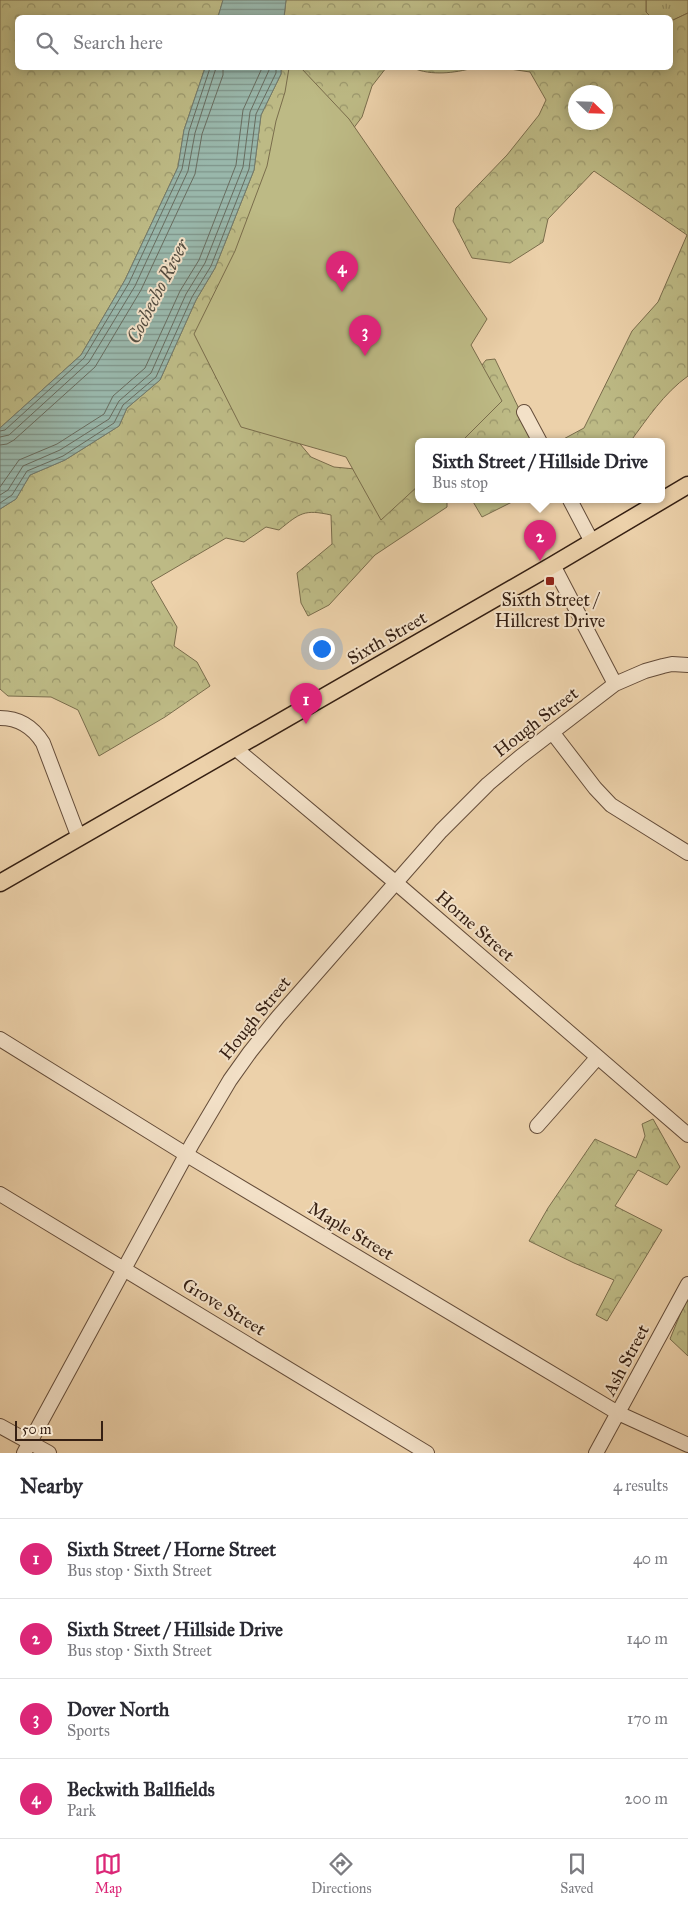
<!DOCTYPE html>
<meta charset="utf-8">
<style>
body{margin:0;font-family:"IM FELL Great Primer",serif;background:#f2f2f3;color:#2b2b33}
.compass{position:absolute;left:568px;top:85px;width:45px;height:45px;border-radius:50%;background:#fff;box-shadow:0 2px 12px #0003;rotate:113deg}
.scale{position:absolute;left:15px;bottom:12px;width:88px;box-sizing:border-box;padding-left:5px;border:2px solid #362013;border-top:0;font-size:14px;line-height:18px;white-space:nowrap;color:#362013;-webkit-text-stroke:4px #f3e1c8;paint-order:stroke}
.you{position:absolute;left:321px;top:648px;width:18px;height:18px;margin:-12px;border:4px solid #fff;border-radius:50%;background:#1a73e8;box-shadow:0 0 0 8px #1a73e833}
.badge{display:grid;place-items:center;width:32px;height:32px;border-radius:50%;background:#db2777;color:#fff;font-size:16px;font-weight:700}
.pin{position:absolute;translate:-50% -41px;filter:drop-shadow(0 1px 2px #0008)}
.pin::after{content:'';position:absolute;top:26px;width:18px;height:15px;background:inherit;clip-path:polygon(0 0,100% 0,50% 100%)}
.popup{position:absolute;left:415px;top:438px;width:250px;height:65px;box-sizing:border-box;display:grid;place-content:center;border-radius:8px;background:#fff;filter:drop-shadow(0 1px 4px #0005);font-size:16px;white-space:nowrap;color:#7c7c81}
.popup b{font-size:19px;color:#2b2b33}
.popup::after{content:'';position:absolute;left:50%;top:100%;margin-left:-10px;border:10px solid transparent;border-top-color:#fff}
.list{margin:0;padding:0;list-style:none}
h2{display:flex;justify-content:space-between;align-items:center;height:65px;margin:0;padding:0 20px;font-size:21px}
h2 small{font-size:16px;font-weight:400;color:#7c7c81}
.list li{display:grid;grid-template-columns:32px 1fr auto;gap:15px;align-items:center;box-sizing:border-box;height:80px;padding:0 20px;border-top:1px solid #e1e1e2}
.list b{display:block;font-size:19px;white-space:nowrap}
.list p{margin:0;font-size:16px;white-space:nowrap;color:#7c7c81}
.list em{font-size:16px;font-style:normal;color:#7c7c81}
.icon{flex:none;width:28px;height:28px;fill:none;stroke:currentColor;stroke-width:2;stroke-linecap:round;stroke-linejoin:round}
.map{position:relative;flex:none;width:688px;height:1453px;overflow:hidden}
.search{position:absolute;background:#fff;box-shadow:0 2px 12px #0003;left:15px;right:15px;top:15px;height:55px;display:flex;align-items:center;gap:12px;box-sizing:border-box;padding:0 18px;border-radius:8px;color:#7c7c81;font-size:19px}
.sheet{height:385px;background:#fff}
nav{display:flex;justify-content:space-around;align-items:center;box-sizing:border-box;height:70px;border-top:1px solid #e1e1e2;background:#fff;font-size:14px;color:#7c7c81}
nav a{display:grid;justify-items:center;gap:2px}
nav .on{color:#db2777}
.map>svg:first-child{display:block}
.grass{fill:url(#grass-tufts);stroke:#7a6d4c}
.forest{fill:url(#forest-crowns);stroke:#7a6d4c;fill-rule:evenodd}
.park{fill:#bdba85;stroke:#7a6d4c}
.water{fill:url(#water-rules);stroke:#717b6e}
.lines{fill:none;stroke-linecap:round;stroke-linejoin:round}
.shore{stroke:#686c5f;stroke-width:1}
.minor-casing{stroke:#644c39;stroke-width:16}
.major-casing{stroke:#362013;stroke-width:19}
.minor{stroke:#f3e1c8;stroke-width:14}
.major{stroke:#ecd1aa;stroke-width:16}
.poi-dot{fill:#8f2418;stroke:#f3e1c8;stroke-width:2}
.labels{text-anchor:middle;stroke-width:4;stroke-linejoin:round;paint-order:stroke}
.poi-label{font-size:18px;fill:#362013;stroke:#f3e1c8}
.street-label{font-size:18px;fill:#362013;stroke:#f3e1c8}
.water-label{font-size:19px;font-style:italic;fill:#544d41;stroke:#f3e1c8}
</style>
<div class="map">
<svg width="688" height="1453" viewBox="0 0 688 1453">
<defs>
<pattern id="grass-tufts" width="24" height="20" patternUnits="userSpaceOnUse" patternTransform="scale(1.25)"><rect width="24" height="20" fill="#bdba85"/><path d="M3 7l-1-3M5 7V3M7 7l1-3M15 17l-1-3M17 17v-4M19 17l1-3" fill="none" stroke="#9a976c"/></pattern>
<pattern id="forest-crowns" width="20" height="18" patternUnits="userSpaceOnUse" patternTransform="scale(1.25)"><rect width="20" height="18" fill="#bdba85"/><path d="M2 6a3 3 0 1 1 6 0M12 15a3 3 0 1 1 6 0" fill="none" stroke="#9a976c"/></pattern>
<pattern id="water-rules" width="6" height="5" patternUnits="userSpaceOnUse" patternTransform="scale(1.25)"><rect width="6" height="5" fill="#99b7ab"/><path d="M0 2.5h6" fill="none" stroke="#7e948a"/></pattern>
</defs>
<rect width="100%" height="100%" fill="#ecd1aa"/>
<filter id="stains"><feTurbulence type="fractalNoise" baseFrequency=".004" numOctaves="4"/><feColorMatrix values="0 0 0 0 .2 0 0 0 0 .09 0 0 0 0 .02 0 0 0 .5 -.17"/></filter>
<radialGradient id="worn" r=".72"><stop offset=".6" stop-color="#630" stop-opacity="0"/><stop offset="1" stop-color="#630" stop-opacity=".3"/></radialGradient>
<path class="grass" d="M646 0H688V13L671 21 670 18 651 17 646 12Z"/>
<path class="forest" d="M0 0H223L218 17 18 18V68H205L184 130 178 167 125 280 81 355 0 428Z
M286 0H646V12L651 17 284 18Z
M688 13V376C664 393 647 419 630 442H558L584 428 632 331 658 302 687 235 594 171 548 219 543 242 510 263 472 258 453 221 456 208 507 155 539 115 546 100 530 72 503 68H670L671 21ZM576 92H606V122H576Z
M281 68H386L372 86 362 117 334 154 225 355 311 457 334 467 419 475V500H447V507L375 555 329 605 308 616 301 603 297 573 332 544 331 515C304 509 300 513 279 530L266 527 244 542 226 538 151 582 177 627 174 646 197 662 210 686 165 717 99 756 78 710 51 697 8 696 0 689V509L16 499 30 475 65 460 119 426 127 408 160 380 196 300 215 268 254 170 261 115 281 74Z
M413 68H473C455 73 431 76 413 68Z
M495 359 535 442H440L464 387 486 360Z
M472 500H516L482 517Z
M653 1119 680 1167 667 1185 638 1170 615 1206 662 1230 607 1321 596 1315 614 1280 574 1263 529 1241 548 1208 595 1139 636 1158 645 1136 642 1124Z
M686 1300 688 1302V1356L670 1339Z"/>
<path class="park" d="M289 68H301L349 119 487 319 471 345 502 401 461 442H419V485L381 520 346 457 241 427 194 334 235 251 267 166 276 121 285 92Z"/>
<path class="water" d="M223 0H286L284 17H218Z
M205 68H281V74L261 115 254 170 215 268 196 300 160 380 127 408 119 426 65 460 30 475 16 499 0 509V428L81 355 125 280 178 167 184 130Z"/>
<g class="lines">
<path class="shore" d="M0 431 5 430 84 358 129 283 182 169 189 131 210 68
M0 437 9 435 89 362 135 286 188 171 195 133 216 68
M0 445 7 444 14 440 95 367 141 290 195 174 202 134 223 75V68
M0 487 19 460 57 444 104 414 113 396 145 368 180 291 199 260 236 165 243 110 262 68
M0 495 8 490 23 466 60 450 109 419 119 401 151 373 186 294 205 263 243 167 250 112 270 68
M0 503 12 495 27 471 63 456 114 423 123 405 156 377 192 297 211 266 249 169 256 114 276 73V68"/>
<g class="minor-casing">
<path id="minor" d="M524 412 540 442
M570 500 592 542
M553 565 615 684
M0 718C19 718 33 727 43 743L79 838
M552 732 595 788 611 805 688 853
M235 748 395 882 688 1135
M0 1039 187 1155 618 1413 688 1445
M537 1126 597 1058
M0 1194 427 1453
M0 1426 49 1453
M24 1453 192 1144 230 1080 250 1052 278 1017 441 831 488 784 520 757 615 684 645 671 663 666 672 664 688 665
M596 1453 688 1284"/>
</g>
<g class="major-casing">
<path id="major" d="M0 883 553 565 688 485"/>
</g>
<use href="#minor" class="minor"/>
<use href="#major" class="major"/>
</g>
<rect class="poi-dot" x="545" y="576" width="10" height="10" rx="2.5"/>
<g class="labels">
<g class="poi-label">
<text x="550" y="606">Sixth Street /<tspan x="550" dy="21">Hillcrest Drive</tspan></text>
</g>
<g class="street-label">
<text transform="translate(387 638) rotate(-30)" y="6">Sixth Street</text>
<text transform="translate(536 722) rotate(-38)" y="6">Hough Street</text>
<text transform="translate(475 926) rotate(41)" y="6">Horne Street</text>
<text transform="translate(255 1018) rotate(-51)" y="6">Hough Street</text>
<text transform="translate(351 1231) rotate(31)" y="6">Maple Street</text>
<text transform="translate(224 1307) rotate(31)" y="6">Grove Street</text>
<text transform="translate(626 1360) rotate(-62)" y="6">Ash Street</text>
</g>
<g class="water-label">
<text transform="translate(157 291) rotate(-63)" y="7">Cochecho River</text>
</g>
</g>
<rect width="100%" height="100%" filter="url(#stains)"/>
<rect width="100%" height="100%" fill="url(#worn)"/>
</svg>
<svg class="compass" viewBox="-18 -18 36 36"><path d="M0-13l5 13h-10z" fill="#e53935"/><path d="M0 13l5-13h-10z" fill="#7c7c81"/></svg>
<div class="scale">50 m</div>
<div class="you"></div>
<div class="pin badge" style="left:306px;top:724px">1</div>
<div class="pin badge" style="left:540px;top:561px">2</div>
<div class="popup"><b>Sixth Street / Hillside Drive</b>Bus stop</div>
<div class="pin badge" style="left:365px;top:356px">3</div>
<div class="pin badge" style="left:342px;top:292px">4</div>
<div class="search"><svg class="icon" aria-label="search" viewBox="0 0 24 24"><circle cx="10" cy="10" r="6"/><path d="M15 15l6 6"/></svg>Search here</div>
</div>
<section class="sheet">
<h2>Nearby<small>4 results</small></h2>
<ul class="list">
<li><span class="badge">1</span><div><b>Sixth Street / Horne Street</b><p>Bus stop · Sixth Street</p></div><em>40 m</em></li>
<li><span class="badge">2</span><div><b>Sixth Street / Hillside Drive</b><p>Bus stop · Sixth Street</p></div><em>140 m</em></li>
<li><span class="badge">3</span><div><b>Dover North</b><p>Sports</p></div><em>170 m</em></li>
<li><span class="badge">4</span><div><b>Beckwith Ballfields</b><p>Park</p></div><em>200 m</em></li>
</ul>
</section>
<nav>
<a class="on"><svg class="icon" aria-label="map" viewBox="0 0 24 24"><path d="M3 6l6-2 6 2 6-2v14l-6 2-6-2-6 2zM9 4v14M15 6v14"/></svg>Map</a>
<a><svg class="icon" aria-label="directions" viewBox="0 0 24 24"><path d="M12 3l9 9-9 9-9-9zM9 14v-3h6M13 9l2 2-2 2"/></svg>Directions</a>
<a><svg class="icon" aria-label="saved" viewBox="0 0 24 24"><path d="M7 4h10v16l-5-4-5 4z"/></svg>Saved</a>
</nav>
